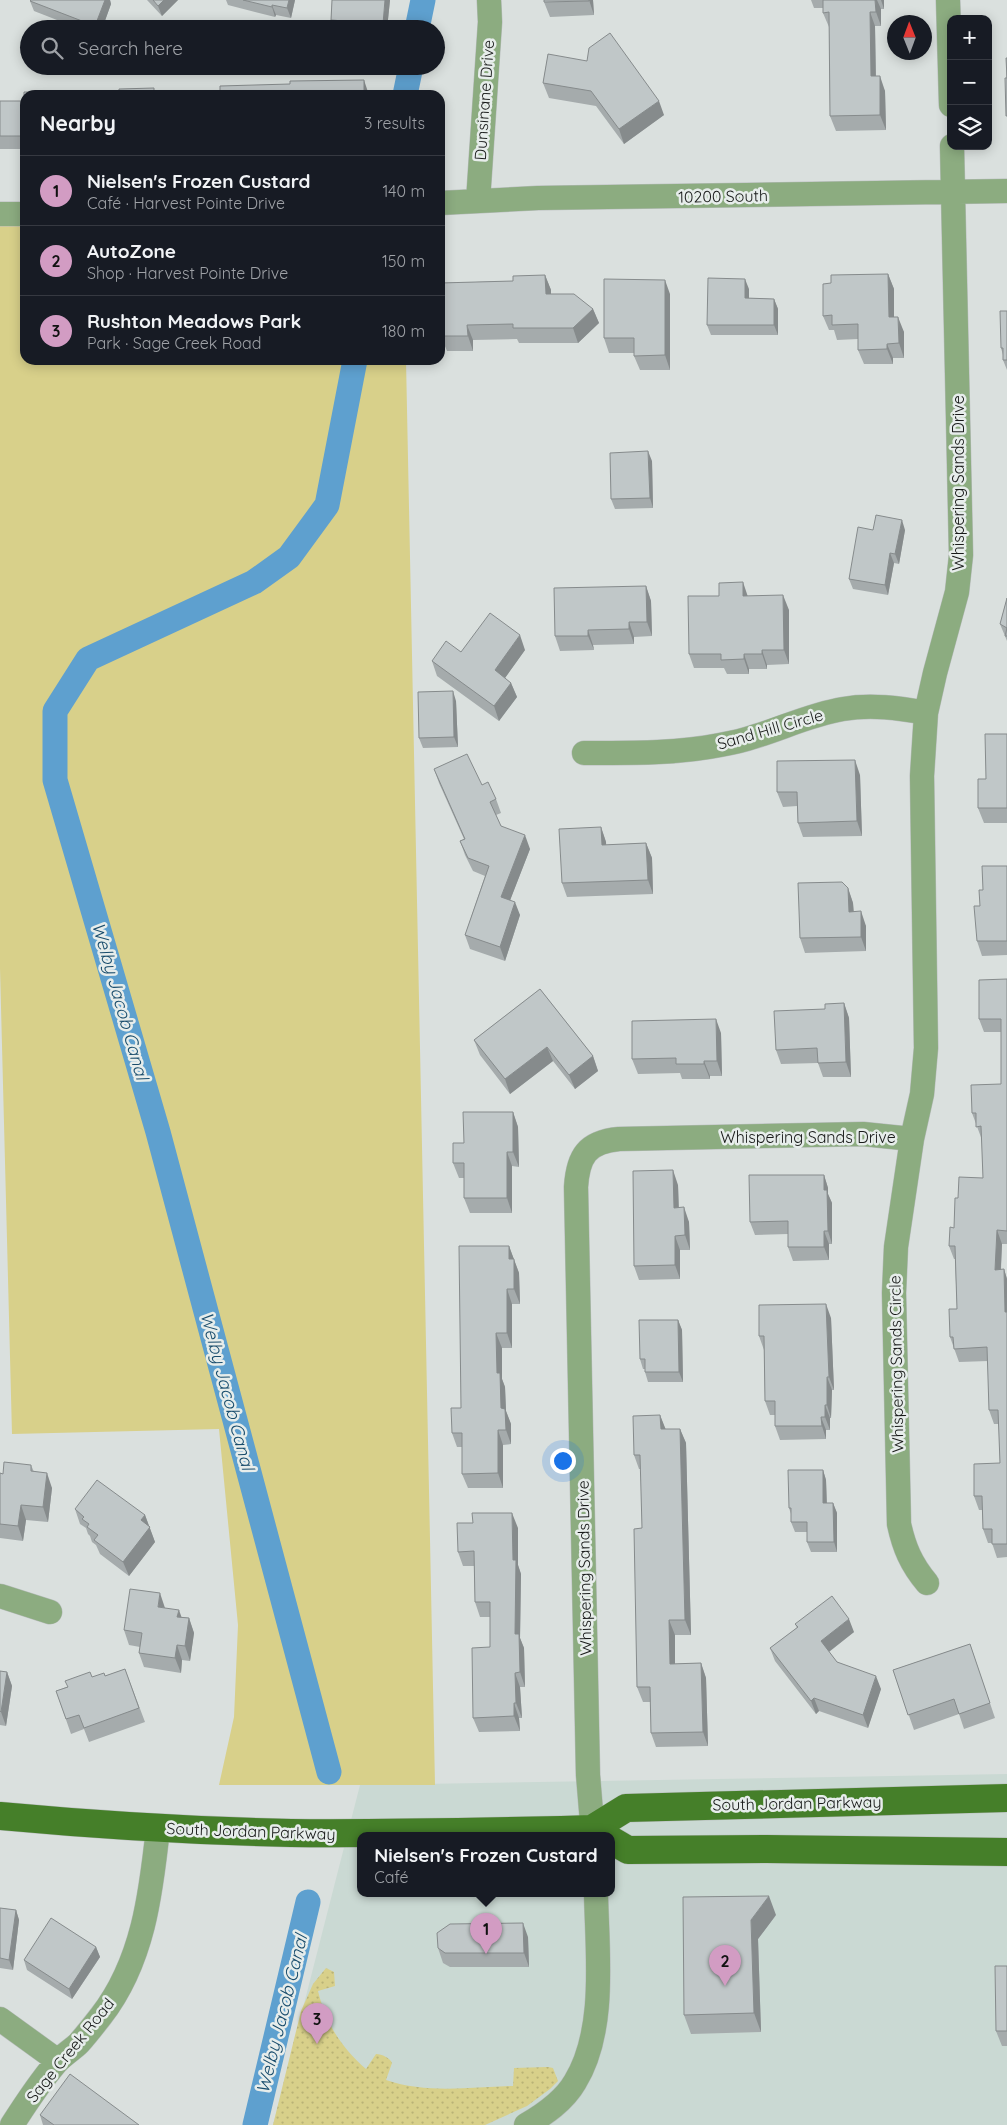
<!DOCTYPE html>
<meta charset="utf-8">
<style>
body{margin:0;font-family:Quicksand,sans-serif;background:#20242c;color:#f1f3f6}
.controls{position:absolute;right:15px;top:15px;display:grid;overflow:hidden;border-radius:10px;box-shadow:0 2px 12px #0003}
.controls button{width:45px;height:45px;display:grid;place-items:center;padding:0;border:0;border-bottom:1px solid #363941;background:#171b24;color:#f1f3f6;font:25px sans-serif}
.compass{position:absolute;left:887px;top:15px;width:45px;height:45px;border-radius:50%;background:#171b24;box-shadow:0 2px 12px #0003;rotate:359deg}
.you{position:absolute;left:562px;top:1460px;width:18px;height:18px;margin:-12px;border:4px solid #fff;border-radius:50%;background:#1a73e8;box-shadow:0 0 0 8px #1a73e833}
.badge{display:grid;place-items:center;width:32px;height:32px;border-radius:50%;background:#d29cc3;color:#111;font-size:16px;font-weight:700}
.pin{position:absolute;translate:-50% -41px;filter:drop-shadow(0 1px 2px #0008)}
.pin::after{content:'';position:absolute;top:26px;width:18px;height:15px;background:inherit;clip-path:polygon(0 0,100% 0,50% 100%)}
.popup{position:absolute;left:357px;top:1832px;width:258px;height:65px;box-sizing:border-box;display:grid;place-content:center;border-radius:10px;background:#171b24;filter:drop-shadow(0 1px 4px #0005);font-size:16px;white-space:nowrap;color:#9ea1a6}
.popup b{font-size:19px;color:#f1f3f6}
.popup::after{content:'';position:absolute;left:50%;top:100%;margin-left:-10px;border:10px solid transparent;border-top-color:#171b24}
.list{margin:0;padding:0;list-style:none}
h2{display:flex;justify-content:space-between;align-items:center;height:65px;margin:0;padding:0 20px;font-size:21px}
h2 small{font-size:16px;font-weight:400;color:#9ea1a6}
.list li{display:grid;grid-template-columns:32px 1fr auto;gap:15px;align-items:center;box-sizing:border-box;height:70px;padding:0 20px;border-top:1px solid #363941}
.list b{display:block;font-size:19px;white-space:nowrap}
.list p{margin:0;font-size:16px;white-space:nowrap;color:#9ea1a6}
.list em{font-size:16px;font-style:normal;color:#9ea1a6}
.icon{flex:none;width:28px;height:28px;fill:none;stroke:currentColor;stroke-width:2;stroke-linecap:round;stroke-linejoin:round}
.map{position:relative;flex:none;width:1007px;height:2125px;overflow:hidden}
.search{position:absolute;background:#171b24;box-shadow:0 2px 12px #0003;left:20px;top:20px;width:425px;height:55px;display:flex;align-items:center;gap:12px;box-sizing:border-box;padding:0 18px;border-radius:28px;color:#9ea1a6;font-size:19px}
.panel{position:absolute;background:#171b24;box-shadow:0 2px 12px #0003;left:20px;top:90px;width:425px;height:275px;border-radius:15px}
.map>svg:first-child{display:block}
.built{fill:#cad9d3;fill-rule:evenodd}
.grass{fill:#d8d08a}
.park{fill:url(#park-dots)}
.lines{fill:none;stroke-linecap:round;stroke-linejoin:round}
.canal{stroke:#5ea0cf;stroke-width:25}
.minor-casing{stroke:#b7bcbb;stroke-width:25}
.major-casing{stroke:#b7bcbb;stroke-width:29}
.minor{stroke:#8cac80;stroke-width:24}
.major{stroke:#457f29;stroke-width:28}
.wall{fill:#a5abac}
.shaded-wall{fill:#868b8c}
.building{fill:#c0c7c8;stroke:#868b8c}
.labels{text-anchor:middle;stroke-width:5;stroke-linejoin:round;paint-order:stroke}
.street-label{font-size:16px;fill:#181a19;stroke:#e7edeb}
.water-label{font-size:18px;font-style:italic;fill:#184c6c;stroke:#e7edeb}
</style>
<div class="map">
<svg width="1007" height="2125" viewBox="0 0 1007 2125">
<defs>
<pattern id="park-dots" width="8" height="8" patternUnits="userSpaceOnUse" patternTransform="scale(1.25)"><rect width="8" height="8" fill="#d8d08a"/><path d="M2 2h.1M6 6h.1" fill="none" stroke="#b9b276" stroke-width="1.8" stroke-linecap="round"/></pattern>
</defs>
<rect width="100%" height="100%" fill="#dae0de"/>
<path class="built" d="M1007 1774V2125H273L360 1785ZM361 1835H611V1893H361Z"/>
<path class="grass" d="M25 224V360H406L435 1785H219L234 1717 238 1625 219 1429 12 1434 0 968V225Z"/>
<path class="park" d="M326 1968 334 1972 335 1986 318 1991C326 2024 341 2047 366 2069L376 2054C382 2054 390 2058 392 2063L386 2080C426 2094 472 2087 513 2086L514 2068 548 2067 553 2068 558 2081 550 2089 527 2106 485 2125H273L301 2011 313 1984Z"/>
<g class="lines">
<path class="canal" d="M417 29 423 0
M405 95 411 66
M329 1772 158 1132 55 780V711L88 659 254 582 289 557 327 505 355 360
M255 2125 308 1902"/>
<g class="minor-casing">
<path id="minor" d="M948 0 951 105
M478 201 490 22 489 0
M440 203 538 198 1007 191
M0 214H25
M584 753C629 753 675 754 720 745 731 743 742 741 753 737 783 728 812 714 843 709 871 704 899 708 926 713
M927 1583C911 1564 904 1547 899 1524L894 1293 896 1247 912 1139 922 1094 926 1048 922 776 926 713 935 673 957 592 961 555 952 146
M0 1596 50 1612
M593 1835 588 1775 576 1187C578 1156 587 1142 619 1139L863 1134 912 1139
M0 2019 58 2061
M12 2125C26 2103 40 2082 56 2063 63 2055 72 2050 79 2043 87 2034 94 2025 101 2016 143 1962 151 1894 158 1828
M526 2125C545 2114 564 2101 575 2082 607 2030 597 1952 596 1893"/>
</g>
<g class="major-casing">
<path id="major" d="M0 1816C97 1825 194 1831 291 1833 381 1834 471 1832 561 1830L592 1829 626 1808 1007 1798
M611 1840 628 1850 767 1849 1007 1852"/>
</g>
<use href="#minor" class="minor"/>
<use href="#major" class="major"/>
</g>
<path class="wall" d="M31 0H110L111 4 102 29H80L34 11 30 1Z
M147 0H178L162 16Z
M226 0H295L291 18 276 15 275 17 228 5Z
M332 0H390L387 29H334L331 20Z
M544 0H593L594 15 550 17 544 2Z
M811 0H884V9H881V26H875L876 76 885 91 886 130 836 131 830 116 829 27 823 13V8H814Z
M548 54 664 115 624 144 596 106 549 98 543 83Z
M24 92H69L70 95H25V149H0V101H24Z
M888 274 894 289V317L904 332V358H893V364H864L858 350V339L837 340 834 330H829L823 316 831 283Z
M545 275 551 290V294L593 309 599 323 578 343H519L517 339 473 340V351H447L442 339H440V283L513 281Z
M749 289V298L774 299 778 309V335H711L707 325Z
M670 294V370H640L634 356V353H609L604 338Z
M1007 311V370L1003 360V355L1001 348Z
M652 461 653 508 615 509 611 499Z
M873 530H905L899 564 894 563 888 595 853 589 849 579Z
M646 586 651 601 652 636 634 637V644L593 645 594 650 560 651 555 636Z
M748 596 789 610V664L767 665V669H749V674H727L724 668H694L689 654Z
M1007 598V641L1000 624Z
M525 650 505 678 511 683 517 697 499 721 437 676 432 661 461 652Z
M456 701 458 747 423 748 419 738Z
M1007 734V823H984L978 808Z
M434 769 482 785 496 799 501 813 496 815 501 826 530 849 510 900 520 915 505 961 470 949 465 935 485 876 473 871 465 855 460 841 464 839 439 783Z
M860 775 862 836 803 837 798 823 797 806 783 807 777 792Z
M601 827 606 842V845L646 843 652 858 653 894 567 897 562 883Z
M1007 866V955L982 956 977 941 980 906 983 890Z
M848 888 853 903 854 911 866 926V951L805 953 800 938Z
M1007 979V1244H1002L1001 1270 1004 1269 1007 1279V1557L997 1558 992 1543H988L983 1529 982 1510H979L974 1496 1000 1463 999 1424H994L989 1410 988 1361 959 1362 950 1337 957 1309 955 1259H954L949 1246 954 1228 958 1198 983 1178 982 1140 972 1113 1001 1084V1032H984L979 1019Z
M540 989 593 1056 598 1071 575 1089 553 1061 510 1094 480 1055 474 1040Z
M844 1003 849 1018 851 1077H823L818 1063 781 1064 776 1050 825 1009Z
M721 1033 722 1076H710V1079H682L680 1073 638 1074 632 1059Z
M513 1112 518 1127 519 1167 512 1166V1213H470L464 1198V1178H459L453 1163 464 1143Z
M824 1175 828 1188V1194L832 1203V1244H829V1260L793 1261 788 1247V1234L755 1235 750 1222Z
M678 1185 679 1207 689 1222 690 1250H680V1279L639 1280 634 1266Z
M509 1246 519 1273 520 1304H512V1348H502V1379L505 1387 506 1411 511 1424V1444L503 1445V1488H468L462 1474V1447H457L452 1433 461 1408Z
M831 1318 834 1390H832L831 1418H830V1430H826V1439L780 1440 775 1426V1415H770L765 1401 764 1350 759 1336Z
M678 1320 682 1330 683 1382H648L645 1372V1369H643L640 1359Z
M660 1415 665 1429H680L686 1443 691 1635H675V1664L701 1663 706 1678 708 1746 656 1747 651 1733V1702H643L637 1687 642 1528 641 1469H639L634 1455Z
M31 1465 34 1472 52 1488 48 1522 26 1520 23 1541 0 1538V1473L3 1474Z
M823 1470 826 1480 827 1503H833L837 1513V1552H811L807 1542V1532H795L791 1522V1514L789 1508Z
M75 1509 145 1515 155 1542 129 1576 100 1554 96 1545 92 1542 90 1536 88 1534 86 1528 80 1524Z
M518 1528V1565L521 1574 520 1638 524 1648 525 1687H520L522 1718H519L520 1731 479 1732 473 1718 490 1647V1617H480L475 1602 474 1566H463L458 1552Z
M165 1608 181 1617 189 1618 194 1633 190 1661 182 1660 181 1673 144 1667 139 1653 140 1647 129 1645 124 1630Z
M795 1624 854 1632 829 1652 837 1662 881 1689 868 1728 819 1711 816 1714 775 1661 770 1648 797 1628Z
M970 1644 995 1718 964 1729 959 1714 914 1730 893 1670Z
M125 1669 145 1722 89 1742 84 1729 71 1734 56 1691 92 1677 105 1676Z
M0 1671 7 1672 12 1686 6 1726 0 1725Z
M0 1908 16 1910 19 1920 13 1970 0 1968Z
M776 1915 758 1939 761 2032 691 2034 684 2015Z
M528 1937 529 1967H450L443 1963 438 1948Z
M96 1947 100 1957 72 1999 27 1970 24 1960Z
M1007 1966V2046H1002L996 2031Z
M40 2115 139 2125H43Z"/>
<path class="shaded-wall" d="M105 0H110L111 4 102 29H96L95 26Z
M164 0H178L162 16 158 6Z
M289 0H295L291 18 287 8Z
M385 0H390L387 29H385L383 24Z
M589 0H593L594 15Z
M875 0H877L881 9V26L876 12Z
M881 0H884V9Z
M272 5 276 15 275 17 272 7Z
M870 12 875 26 876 91 871 76Z
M880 76 885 91 886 130 880 115Z
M364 80 369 95H364Z
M659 101 664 115 624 144 619 129Z
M888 274 894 289V332L889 317Z
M545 275 551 290V309L546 294Z
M745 279 749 289V308L745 298Z
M665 280 670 294V370L665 355Z
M774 299 778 309V335L774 325Z
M593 309 599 323 578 343 573 328Z
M898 317 904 332V358L899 343Z
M467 325 473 340V351L468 336Z
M887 344 893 358V364L887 349Z
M648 451 652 461 653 508 650 498Z
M902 520 905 530 899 564 895 554Z
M890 553 894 563 888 595 885 585Z
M743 582 748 597 743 596Z
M646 586 651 601 652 636 647 622Z
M783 595 789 610V664L784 650Z
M629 622 634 637V644L629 629Z
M588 630 593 645 594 650 588 636Z
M520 635 525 650 500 685 495 670Z
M762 650 767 665V669L762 654Z
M744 654 749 669V674L744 659Z
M511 683 517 697 499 721 494 706Z
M453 691 456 701 458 747 454 737Z
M855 760 860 775 862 836 857 821Z
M601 827 606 842 607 860 602 845Z
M525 835 530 849 506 911 501 897Z
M646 843 652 858 653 894 648 880Z
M848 888 853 903 854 926 849 912Z
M515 902 520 915 505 961 500 947Z
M861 911 866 926V951L861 937Z
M844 1003 849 1018 851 1077 846 1062Z
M716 1019 721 1033 722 1076 717 1061Z
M547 1047 553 1061 510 1094 505 1079Z
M593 1056 598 1071 575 1089 569 1075Z
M704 1061 710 1076V1079L704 1064Z
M513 1112 518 1127 519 1167 513 1152Z
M507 1152 512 1166V1213L507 1198Z
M673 1170 678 1185 679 1222 674 1208Z
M824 1175 828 1188V1194L832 1203V1244L828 1231 824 1190Z
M684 1207 689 1222 690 1250 685 1235Z
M997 1230 1002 1244 1000 1284 995 1270Z
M824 1231 829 1244V1260L824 1247Z
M675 1236 680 1250V1279L675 1265Z
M509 1246 519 1273 520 1304 514 1289 509 1259Z
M1004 1269 1007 1279V1317L1005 1312Z
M507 1289 512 1304V1348L507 1333Z
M826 1304 831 1318 834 1390 829 1377Z
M678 1320 682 1330 683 1382 679 1372Z
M496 1333 502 1348V1379L505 1387 506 1411 511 1424V1444L506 1430 501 1408 497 1373Z
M827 1377 832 1390 831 1418 827 1405Z
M825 1405 830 1418V1430L825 1417Z
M660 1415 666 1430 661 1429Z
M821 1417 826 1430V1439L822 1426Z
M680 1429 686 1443 691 1635 685 1620Z
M498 1430 503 1445V1488L498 1473Z
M823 1470 826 1480 827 1513 823 1503Z
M47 1473 52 1488 48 1522 43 1507Z
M833 1503 837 1513V1552L834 1542Z
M21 1505 26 1520 23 1541 18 1526Z
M512 1513 518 1528V1565L521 1574 520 1638 524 1648 525 1687 520 1672 515 1634Z
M145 1515 155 1542 129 1576 123 1562 141 1520Z
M160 1593 165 1608 158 1607Z
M179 1610 184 1624 177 1617Z
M189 1618 194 1633 190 1661 185 1646Z
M849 1619 854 1632 826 1654 821 1641Z
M669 1620 675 1635V1679L670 1664Z
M177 1645 182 1660 181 1673 175 1658Z
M701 1663 706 1678 708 1746 703 1732Z
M7 1672 12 1686 6 1726 1 1712Z
M515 1673 520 1687 522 1718 516 1703Z
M876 1676 881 1689 868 1728 863 1715Z
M814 1698 819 1711 816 1714 811 1701Z
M514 1703 519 1718 520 1731 514 1716Z
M769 1896 776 1915 758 1939 761 2032 754 2013 751 1920Z
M16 1910 19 1920 13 1970 9 1960Z
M523 1923 528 1937 529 1967 524 1953Z
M96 1947 100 1957 72 1999 69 1989Z"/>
<path class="building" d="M31 0H105L95 26 30 1Z
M153 0H164L158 6Z
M243 0H289L287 8 272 5V7Z
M332 0H385L383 24 331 20Z
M544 0H589V1L544 2Z
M823 0H875L876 12H870L871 76H880V115L830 116 829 12 823 13Z
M610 33 659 101 619 129 591 91 543 83 548 54 587 61 589 48Z
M1006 58H1007V116H1006L1005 78H1007Z
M364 80V95H196V93H220V86L290 84V81Z
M154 88V95H119V89Z
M24 92H69V95H25V136H0V101H24Z
M888 274 889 317H898L899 343 887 344V349L858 350V324L832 325V315L823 316V284L831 283V275Z
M545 275 546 294H574L593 309 573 328H513V324L467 325 468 336H441V324H440V283L513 281V276Z
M708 278 745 279V298L774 299V325H707Z
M604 279 665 280V355L634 356V338H604Z
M1000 311H1007V360H1003V348H1001Z
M648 451 650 498 611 499 610 453Z
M876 515 902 520 895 554 890 553 885 585 849 579 858 527 873 530Z
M743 582V596L783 595 784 650H762V654H744V659L721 660V654H689L688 596H719V583Z
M646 586 647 622H629V629L588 630V636H555L554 588Z
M1007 598V636H1005L1007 628 1000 624Z
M490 613 520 635 495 670 511 683 494 706 432 661 446 641 461 652Z
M453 691 454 737 419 738 418 692Z
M985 734H1007V808H978V779H986Z
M467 754 482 785 488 782 496 799 490 802 501 826 525 835 501 897 515 902 500 947 465 935 489 866 468 858 460 841 465 839 434 769Z
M855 760 857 821 798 823 797 792H777V761Z
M601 827 602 845 646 843 648 880 562 883 559 829Z
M982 866H1007V941H977L974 906H980L979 890H983Z
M842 882 848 888 849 912 861 911V937L800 938 798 883Z
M1007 979V1231L997 1230 995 1270 1004 1269 1005 1312H1007V1544H992V1529H983L982 1496H974V1464L1000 1463 998 1410H989L987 1347 954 1349 953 1337H950L949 1309H957L955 1246H949L950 1227 954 1228 955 1198H958L959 1177 983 1178 981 1126 976 1127V1113H972L971 1085 1001 1084V1019H979V980Z
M540 989 593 1056 569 1075 547 1047 505 1079 474 1040Z
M844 1003 846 1062 818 1063 817 1048 776 1050 774 1011 825 1009V1004Z
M716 1019 717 1061H704V1064H676V1058L632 1059V1021Z
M463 1112H513V1152H507V1198H464V1163H453V1143H464Z
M673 1170 674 1208 684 1207 685 1235 675 1236V1265L634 1266 633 1171Z
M749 1175H824V1190H827L828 1231H824V1247H788V1221L750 1222Z
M459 1246H509V1259H514V1289H507V1333H496L497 1373H500L501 1408 505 1409 506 1430H498V1473L462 1474V1433H452L451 1408H461Z
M826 1304 829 1377H827V1405H825V1417H821L822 1426H775V1401H765L764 1336H759V1305Z
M639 1320H678L679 1372H645V1359H640Z
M660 1415 661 1429H680L685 1620H669L670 1664 701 1663 703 1732 651 1733 650 1687H637L634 1529 642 1528 640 1455H634L633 1416Z
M4 1462 31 1465V1471L47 1473 43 1507 21 1505 18 1526 0 1524V1473L3 1474Z
M788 1470H823V1503H833L834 1542H807V1522H791V1508H789Z
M97 1480 145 1515 141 1520 150 1527 123 1562 94 1540 98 1535 87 1527 89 1524 82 1519 84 1517 75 1509Z
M472 1513H512L513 1560H516L515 1634H519L520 1672 515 1673 516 1703H514V1716L473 1718 472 1648 490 1647V1602H475L474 1551 458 1552 457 1523H473Z
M130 1589 160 1593 158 1607 179 1610 177 1617 189 1618 185 1646 177 1645 175 1658 139 1653 142 1633 124 1630Z
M832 1596 849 1619 821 1641 837 1662 876 1676 863 1715 814 1698 811 1701 770 1648 798 1627 795 1624Z
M970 1644 990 1703 959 1714 954 1699 908 1715 893 1670Z
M125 1669 139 1708 84 1728 79 1715 66 1719 56 1691 68 1687 65 1681 90 1672 92 1677 104 1673 105 1676Z
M0 1671 7 1672 1 1712 0 1711Z
M769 1896 751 1920 754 2013 684 2015 683 1897Z
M0 1908 16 1910 9 1960 0 1958Z
M51 1918 96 1947 69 1989 24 1960Z
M523 1923 524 1953H445L438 1948 437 1933 450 1924Z
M995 1966H1007V2031H996Z
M70 2074 139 2125H54L40 2115Z"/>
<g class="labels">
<g class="street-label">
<text transform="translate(484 100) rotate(-86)" y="6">Dunsinane Drive</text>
<text transform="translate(723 196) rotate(-1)" y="6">10200 South</text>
<text transform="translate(958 483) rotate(-90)" y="6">Whispering Sands Drive</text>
<text transform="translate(770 729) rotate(-16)" y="6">Sand Hill Circle</text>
<text x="808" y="1143">Whispering Sands Drive</text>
<text transform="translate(896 1364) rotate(-91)" y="6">Whispering Sands Circle</text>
<text transform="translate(584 1568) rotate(-91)" y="6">Whispering Sands Drive</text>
<text transform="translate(797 1803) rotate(-1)" y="6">South Jordan Parkway</text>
<text transform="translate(251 1831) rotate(2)" y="6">South Jordan Parkway</text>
<text transform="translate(70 2050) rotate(-51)" y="6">Sage Creek Road</text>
</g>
<g class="water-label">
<text transform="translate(120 1001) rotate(74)" y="6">Welby Jacob Canal</text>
<text transform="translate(227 1391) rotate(75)" y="6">Welby Jacob Canal</text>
<text transform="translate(282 2014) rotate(-76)" y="6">Welby Jacob Canal</text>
</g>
</g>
</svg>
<div class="controls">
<button>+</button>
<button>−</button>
<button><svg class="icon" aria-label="layers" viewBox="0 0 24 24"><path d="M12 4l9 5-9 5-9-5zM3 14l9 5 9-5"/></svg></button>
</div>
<svg class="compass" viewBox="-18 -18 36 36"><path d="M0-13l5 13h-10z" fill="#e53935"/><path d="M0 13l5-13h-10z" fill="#9ea1a6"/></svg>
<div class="you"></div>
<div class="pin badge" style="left:486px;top:1954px">1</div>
<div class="popup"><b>Nielsen's Frozen Custard</b>Café</div>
<div class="pin badge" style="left:725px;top:1986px">2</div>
<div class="pin badge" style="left:317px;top:2044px">3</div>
<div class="search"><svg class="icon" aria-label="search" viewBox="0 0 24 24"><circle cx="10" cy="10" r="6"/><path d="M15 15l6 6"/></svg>Search here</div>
<section class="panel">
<h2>Nearby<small>3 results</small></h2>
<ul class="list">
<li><span class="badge">1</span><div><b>Nielsen's Frozen Custard</b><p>Café · Harvest Pointe Drive</p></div><em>140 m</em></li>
<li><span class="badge">2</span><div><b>AutoZone</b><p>Shop · Harvest Pointe Drive</p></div><em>150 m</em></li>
<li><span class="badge">3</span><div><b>Rushton Meadows Park</b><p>Park · Sage Creek Road</p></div><em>180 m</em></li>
</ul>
</section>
</div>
